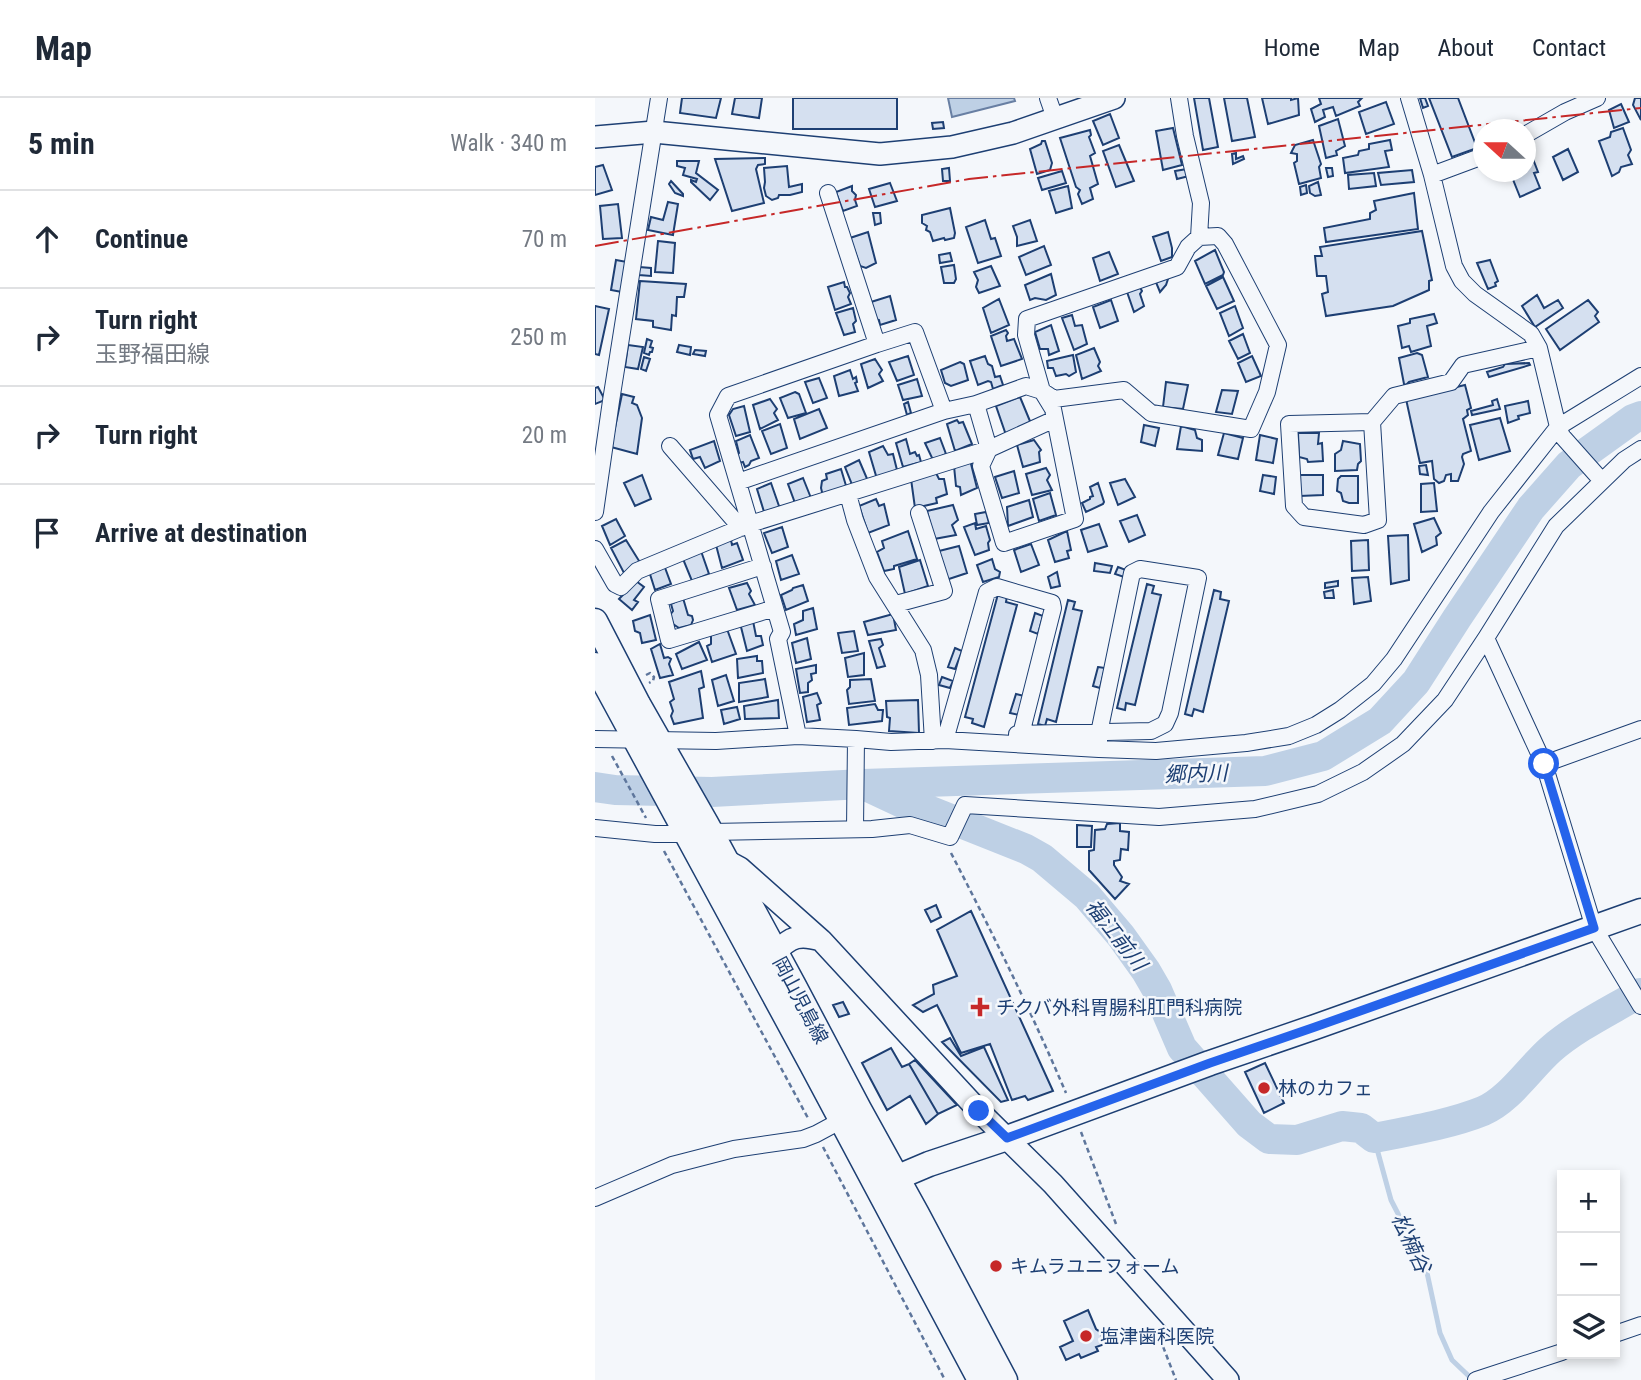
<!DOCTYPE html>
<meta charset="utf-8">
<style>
body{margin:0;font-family:"Roboto Condensed","Noto Sans JP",sans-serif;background:#f2f2f3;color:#1f2937}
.controls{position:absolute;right:21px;bottom:21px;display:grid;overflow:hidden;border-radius:0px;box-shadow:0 4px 10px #0003}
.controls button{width:63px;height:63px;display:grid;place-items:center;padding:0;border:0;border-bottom:2px solid #e0e1e3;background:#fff;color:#1f2937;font:35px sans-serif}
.compass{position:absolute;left:878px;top:21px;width:63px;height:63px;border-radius:50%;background:#fff;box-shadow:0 4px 10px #0003;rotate:291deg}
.stop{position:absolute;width:21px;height:21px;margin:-16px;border:5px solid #2563eb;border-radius:50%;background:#fff}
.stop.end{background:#2563eb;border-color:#fff;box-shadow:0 2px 7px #0008}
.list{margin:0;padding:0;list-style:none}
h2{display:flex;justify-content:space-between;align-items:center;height:91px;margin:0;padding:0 28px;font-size:30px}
h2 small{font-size:23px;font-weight:400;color:#747a83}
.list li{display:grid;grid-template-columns:46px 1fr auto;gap:21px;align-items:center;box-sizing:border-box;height:98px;padding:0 28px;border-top:2px solid #e0e1e3}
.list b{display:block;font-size:26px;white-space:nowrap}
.list p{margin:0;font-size:23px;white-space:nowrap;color:#747a83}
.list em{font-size:23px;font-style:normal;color:#747a83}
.icon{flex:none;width:38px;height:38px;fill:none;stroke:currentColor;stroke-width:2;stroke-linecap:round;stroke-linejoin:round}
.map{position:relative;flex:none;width:1046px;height:1282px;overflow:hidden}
header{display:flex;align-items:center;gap:42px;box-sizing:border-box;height:98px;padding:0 35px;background:#fff;border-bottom:2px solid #e0e1e3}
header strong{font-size:33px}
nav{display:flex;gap:38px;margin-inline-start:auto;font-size:24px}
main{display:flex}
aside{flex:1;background:#fff}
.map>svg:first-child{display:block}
.water{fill:#bed0e5;stroke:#687fa3;stroke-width:2}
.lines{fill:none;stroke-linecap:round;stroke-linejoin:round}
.stream{stroke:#bed0e5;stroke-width:5}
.river{stroke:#bed0e5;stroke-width:30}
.building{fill:#d5e0f0;stroke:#1d3f73;stroke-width:2}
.street-casing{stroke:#1d3f73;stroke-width:18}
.secondary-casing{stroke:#1d3f73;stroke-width:24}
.primary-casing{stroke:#1d3f73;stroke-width:27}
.path{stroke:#5e769c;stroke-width:2.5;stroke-dasharray:5 3.5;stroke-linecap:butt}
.street{stroke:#f4f7fb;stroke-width:16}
.secondary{stroke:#f4f7fb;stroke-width:21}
.primary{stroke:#f4f7fb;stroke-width:24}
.power{stroke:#c62828;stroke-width:2;stroke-dasharray:24 5 3.5 5;stroke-linecap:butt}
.route{stroke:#2563eb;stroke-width:9}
.poi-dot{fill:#c62828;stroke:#f4f7fb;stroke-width:2.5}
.labels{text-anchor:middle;stroke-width:5;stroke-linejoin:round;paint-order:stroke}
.street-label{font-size:19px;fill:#1d3f73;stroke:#f4f7fb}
.poi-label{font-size:19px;fill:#1d3f73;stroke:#f4f7fb;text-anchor:start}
.water-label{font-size:21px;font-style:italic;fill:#1d3f73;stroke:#f4f7fb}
</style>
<header>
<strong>Map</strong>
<nav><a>Home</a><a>Map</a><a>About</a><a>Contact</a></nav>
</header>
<main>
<aside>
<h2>5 min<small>Walk · 340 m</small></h2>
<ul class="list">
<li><svg class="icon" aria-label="ahead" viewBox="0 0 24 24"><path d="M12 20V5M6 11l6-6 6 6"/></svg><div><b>Continue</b></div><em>70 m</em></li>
<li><svg class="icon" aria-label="right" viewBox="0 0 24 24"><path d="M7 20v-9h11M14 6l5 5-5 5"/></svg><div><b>Turn right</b><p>玉野福田線</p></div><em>250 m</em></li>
<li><svg class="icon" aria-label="right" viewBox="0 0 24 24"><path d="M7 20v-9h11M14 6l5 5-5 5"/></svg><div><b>Turn right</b></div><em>20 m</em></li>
<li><svg class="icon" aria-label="arrive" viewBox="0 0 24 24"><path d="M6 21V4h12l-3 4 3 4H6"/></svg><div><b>Arrive at destination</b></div></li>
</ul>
</aside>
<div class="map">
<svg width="1046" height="1282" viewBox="0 0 1046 1282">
<rect width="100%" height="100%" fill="#f4f7fb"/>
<path class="water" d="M353 0H419L420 3 357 19Z"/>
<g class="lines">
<path class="stream" d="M779 1040 796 1102 831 1170 845 1235 857 1262 878 1282"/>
<path class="river" d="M0 689 20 692 117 694 268 686 670 673 728 658 785 623 821 584 862 520 936 410 974 367 1038 321 1046 318
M275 690 307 705 323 708 431 751 447 760 492 798 526 838 551 873 562 892 587 950 654 1026 674 1041 702 1042 747 1028 766 1030 779 1040C814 1033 856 1026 888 1013 914 1002 934 971 955 952 981 929 1015 913 1045 895L1046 897"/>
</g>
<path class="building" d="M87 0H126L121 20 85 15Z
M140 0H167L164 20 137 16Z
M198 0H302V31H198Z
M599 0H614L623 49 608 52Z
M629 0H652L660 39 637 43Z
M667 0H696V2L703 0 704 17 673 26Z
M724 0H767L763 4 765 8 741 18 738 9 728 12 730 19 720 24 716 11 726 6Z
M825 0H830L833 8 828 10Z
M834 0H863L882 50 857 59Z
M1040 0H1046V22L1038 7Z
M791 4 799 26 771 36 764 14Z
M1026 6 1034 24 1019 30 1014 12Z
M515 16 524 40 508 47 498 23Z
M743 21 750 48 741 53 742 57 731 60 724 28Z
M348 24 349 30 338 31 337 25Z
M578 30 587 67 568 72 561 33Z
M1028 30 1036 52 1033 57 1037 66 1026 69 1024 74 1017 78 1004 43 1015 39 1016 34Z
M495 32 496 37 494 39 500 55 495 58 503 86 495 90 498 101 487 106 483 96 485 92 481 89 465 40Z
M718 42 726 66 724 69 726 80 704 86 699 65 702 63V56L696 55 700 47Z
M795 42 797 52 790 53 794 69 750 75 748 60 763 57 764 53 774 51V46Z
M447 43H450L457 65 455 72 442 76 435 51 446 46Z
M524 47 539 83 521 89 508 53Z
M973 51 983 74 968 82 958 59Z
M641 55V61L648 58 649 61 638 66 637 56Z
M170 60V66L163 67 161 71 169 105 137 113 120 61Z
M938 61 943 74 939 75 945 90 925 99 915 74H930V64Z
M82 63H104L101 75 123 92 115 102 96 84V82L101 84 102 81 88 77 90 70 82 68Z
M8 67 17 92 0 97V69Z
M192 68 194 89 207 86V94L195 97H184L183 100 177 102 171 98 169 90 170 84 169 70Z
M354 70 355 83H348L347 71Z
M731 70H737L738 78 733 79Z
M592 71 594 78 582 81 580 73Z
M817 72 819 84 786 87 783 75Z
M467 73 471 85 447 92 443 80Z
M779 75 781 88 754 91 753 77Z
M76 83 88 96V98L80 95 74 86Z
M723 84 726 97 720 98 715 95 714 88Z
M295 85 302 103 280 109 274 91Z
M711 87 712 95 706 97 705 89Z
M257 88V93L261 97 260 102 262 108 248 113 241 94Z
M473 88 477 110 461 115 454 93Z
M819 95 823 131 731 144 729 130 775 121V115L781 112 779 103Z
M73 104 83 106 78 137 53 132 56 119 68 122Z
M23 106 27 140 8 141 5 108Z
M355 110 360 135 359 140 350 142 349 140 338 143 335 134 331 132 332 128 327 125V117Z
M278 115H285L286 125 280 127Z
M390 122 396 141 400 140 406 158 383 165 371 129Z
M435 122 442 143 422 148V139L418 128Z
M827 133 837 182 834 183V192L798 208 731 218 727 196 733 194 731 178H722L720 158H727L725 149Z
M273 134 281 165 271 170 265 168 255 140Z
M573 134 577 150V159L566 163 558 139Z
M63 143 80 145 78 175 60 174Z
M449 148 456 167 431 177 424 159Z
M620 152 629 174 628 177 610 186 600 163Z
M514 154 523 176 505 183 498 160Z
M355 155 357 163 345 165 344 157Z
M21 162 32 164 27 194 16 192Z
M895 162 903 183 900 185 901 188 893 191 882 165Z
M359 167 361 181 359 185H349L346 169Z
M396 168 405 188 384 195 381 189 383 182 379 174Z
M44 169 56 170V178L44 177Z
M456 176 461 197 451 202 440 200 435 202 430 187Z
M574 178 571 187 565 194 560 182Z
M628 179 639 203 622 211 611 188Z
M45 183 91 186 89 199H82L81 218 77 217 76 232 58 229V223L41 221Z
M249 184 250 189H252L255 195 253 199 256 206 240 212 233 189Z
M543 186 547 193 545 196 549 208 539 214 531 191Z
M942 197 949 210 963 202 968 210 940 229 927 208Z
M295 198 301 222 285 227 284 222 280 221 276 204Z
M404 201 414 227 396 235 388 210Z
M516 202 523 223 505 230 498 209Z
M993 202 1003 214 1000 218 1004 224 965 252 951 231Z
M0 208 14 211 4 257 0 256Z
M640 208 648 230 634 238 625 215Z
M258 210 261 223 258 226 260 234 249 237 241 215Z
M839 216 842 225 832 228 836 248 816 254 814 248 807 250 803 228 815 225V221Z
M477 217 480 228 487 227 492 246 479 252 467 220Z
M456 227 464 253 454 257 453 251H445L440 234Z
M411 232 413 235 411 238 412 243 419 241 427 261 406 268 396 238Z
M648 236 655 255 643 261 634 243Z
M52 241 57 243 55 249 58 250 57 254H55L54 257 49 255Z
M33 247 48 249 43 271 30 269Z
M84 247 96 249 95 257 82 254Z
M499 250 505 264 503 268 506 273 487 281 481 257Z
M100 252 111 253 110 258 98 256Z
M822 255 827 257 833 279 814 284 811 287 809 286 804 260Z
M478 257 481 274 474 278 471 276 461 278 458 270H453L452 263Z
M313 258 319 277 302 283 294 264Z
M390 258 393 266 397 268 400 279 405 278 408 287 398 291 396 284 393 283 383 287 375 263Z
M657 258 666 278 651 284 643 265Z
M49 259 55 261 51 273 46 271Z
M280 261 287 272 284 276 288 283 273 290 266 266Z
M365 264 369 266 373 282 356 288 350 285 346 272Z
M934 265 935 267 894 279 892 274 908 269 910 266Z
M255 272 258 281 261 279 262 284 260 285 263 293 244 298 239 278Z
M224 280 232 300 218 305 210 284Z
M322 281 327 298 308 302 303 287Z
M571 284 593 287 588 311 568 309Z
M870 287 876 310 872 312 873 317 868 321 876 353 868 356 867 359 869 366 863 383H856V376L851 377 849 383 844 385 839 381 837 363 825 365 811 301Z
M3 289 10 302 0 306V290Z
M627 292 643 293 637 316 621 314Z
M200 294 204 296 211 315 193 320 185 300Z
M27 296 39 299 37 305 42 307 47 320 42 356 16 349Z
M425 299 437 328 411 337 401 308Z
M175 301 182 311 179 315 183 322 165 331 158 307Z
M902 301 905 311 877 317 876 313 898 307 897 303Z
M933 303 935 315 923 318 924 321 913 325 910 308Z
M313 304 316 315 312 317 309 306Z
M149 308 155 334 141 338 134 317 138 311Z
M224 311 232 330 205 341 199 321Z
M905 320 915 353 884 362 875 327Z
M362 322 364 325 368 324 377 346 360 353 352 326Z
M185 326 192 350 176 356 167 333Z
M549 327 564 330 560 348 546 344Z
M586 328 600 332 602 340 607 342V353L582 351Z
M629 335 648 340 643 361 623 357Z
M703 335H724L723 346 727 345 728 363 713 364 712 361 704 359Z
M155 337 164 360 156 363 154 367 150 369 148 364 144 365 141 358 144 355 141 343Z
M665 337 682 341 678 365 661 362Z
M345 340 351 356 338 362 330 345Z
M311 341 315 356 320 354 322 358 324 357 326 364 308 369 301 345Z
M439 342 446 352 444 354 445 364 428 369 422 347Z
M119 343 125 363 110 370 105 359 98 361 95 352Z
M748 343 765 346 766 363 763 366 762 372 740 373V356L746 352Z
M288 348 293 357 298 356 302 372 282 381 274 354Z
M264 362 273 383 258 389 250 369Z
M380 363 376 366 382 390 366 397 365 389 361 388 359 368Z
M831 367 833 377 825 376 824 368Z
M451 370 455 377 452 382 457 392 437 397 431 376Z
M246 371 252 391 228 398 226 390 227 383 232 381 231 376Z
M340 373 344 381H349L352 396 341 400 342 405 320 410 316 381Z
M419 373 424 395 407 400 400 379Z
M47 377 56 401 40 408 29 385Z
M668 377 681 379 679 396 665 393Z
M705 377H728V397L705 398Z
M746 378H763V405H754L748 403 746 395 742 393 743 381Z
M208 380 216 400 200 405 193 386Z
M530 381 540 399 523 407 515 385Z
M176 385 185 411 170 417 162 391Z
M503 385 509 404 508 406 491 414 487 405 495 401V399L498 398 495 389Z
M839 385 842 413 826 414V386Z
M455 395 461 417 444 423 438 401Z
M281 401 284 408 289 406 294 427 273 435 264 408Z
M434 402 438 419 413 428 412 409Z
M358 407 363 422 357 427 361 437 339 441 332 413Z
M391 414 394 425 382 427 380 416Z
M542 417 550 437 534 444 525 423Z
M839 420 846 435 841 439 842 447 827 454 819 426Z
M21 421 30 438 15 447 7 428Z
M380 425 381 431 391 428 395 442 393 445 394 452 380 457 369 429Z
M504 426 512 448 493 454 486 432Z
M187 429 193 449 177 455 169 435Z
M313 433 322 461 299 468V471L289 473 282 454 289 450 287 443Z
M472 433 476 452 472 453 474 460 460 464 453 442Z
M813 437 814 482 796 486 793 438Z
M31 442 46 466 29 475 16 450Z
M136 442 137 447 142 445 148 462 127 470 121 447Z
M773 442 774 472 757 473 756 443Z
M436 446 444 467 426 474 419 452Z
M364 448 372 475 351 482 344 453Z
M106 453 114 476 97 483 88 461Z
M197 457 204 476 186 482 181 463Z
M397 461 400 471 405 474 404 479 388 484 382 467Z
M325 462 333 488 310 496 304 469Z
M500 465 517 468 515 475 499 473Z
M69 467 76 486 60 492 54 473Z
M523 469 531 472 529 479 520 476Z
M462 474 465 488 456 490 453 479Z
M773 479 776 503 759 506 757 480Z
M41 483 49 489 39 502 43 504 37 512 24 501Z
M743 483V488L730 490V485Z
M152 485 156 493 154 496 160 507 142 512 134 490Z
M552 486 559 488 557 495 566 497 540 607 531 605 530 612 522 610Z
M208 487 213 503 191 512 186 497 197 492 198 490Z
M619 492 626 494 625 501 634 503 608 614 599 611 597 618 590 616Z
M738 492 739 500H730L729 494Z
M403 496 412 498 411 504 422 507 389 629 377 625 378 621 370 619Z
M88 500 93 517 97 518 98 522 96 527 84 530 78 526 75 517 78 513 76 506Z
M473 502 480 504 478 511 487 513 461 624 452 621 450 628 443 626Z
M218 510 222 531 201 537 199 526 208 522V513Z
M440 515 448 518 443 536 435 533Z
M298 516 301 532 273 537 269 524Z
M55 517 61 542 47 545 45 535 40 533 38 523Z
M158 523 161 538H166L168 547 152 553 145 525Z
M132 531 141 556 117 564 112 548 116 546V536Z
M259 533 263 553 247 555 243 535Z
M212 540 216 561 201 565 197 545Z
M286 541 288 547 284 550 290 568 282 570 274 543Z
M104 544 112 562 87 571 81 556Z
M65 546 69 560 73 559 76 561 74 566 78 577 65 580 56 551Z
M360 550 367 553 360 571 353 569Z
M269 555V577L253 579 250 560Z
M162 558V563H167L168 575 143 580 142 561Z
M221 567V575L216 576 217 582 213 585V594L205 595 201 571Z
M503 569 510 570 505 590 498 588Z
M106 573 109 589 104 591 108 620 79 626 76 618 78 613 75 604 79 601 74 584Z
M131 577 139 603 123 608 117 582Z
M347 579 358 583 355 590 344 587Z
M170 581 173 599 144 604V585Z
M276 581 280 603 254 606 252 592 255 589V582Z
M222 595 226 605 222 607 225 622 212 624 208 599Z
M421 596 429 598 424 617 415 615Z
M183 602 184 620 150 621 149 608Z
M323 602 324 635 294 633 295 620 292 619 291 603Z
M280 606 283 612H288L287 623 254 627 252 610Z
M142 609 145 621 129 626 126 612Z
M525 725V733L534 734 533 752 526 751 525 762 519 763V767L527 779 525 783 534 786 520 801 494 772V753L499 752 500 732 510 731 512 726Z
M482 727 497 728 496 749H482Z
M341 807 346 819 336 824 330 812Z
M376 813 458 993 433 1002 430 998 417 1002 395 946 366 955 342 907 328 914 318 907 339 896 338 887 362 878 342 832Z
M248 904 254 916 244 919 238 907Z
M355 940 366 958 389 949 413 1002 406 1004 347 944Z
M296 950 307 969 314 966 343 1016 331 1026 315 998 292 1012 267 965Z
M320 962 362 1007 343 1016 314 966Z
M670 965 689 1005 669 1015 650 974Z
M493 1212 501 1231 505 1234 510 1246 501 1249 503 1253 486 1260 484 1256 471 1262 465 1249 478 1243 469 1223Z"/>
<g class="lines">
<g class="street-casing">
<path id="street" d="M453 0 460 20
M814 0 837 77 859 168 867 183 880 196 936 236 944 250 963 329 967 338 1007 383
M930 37 970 14 1002 0
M837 77 888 58
M233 95 282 246
M381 306 394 351 386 368 409 445 480 421 458 311 447 293 431 237 432 221 582 169 593 149 604 139
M777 324 694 326 699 408 709 419 769 427 783 422 777 324 799 298 856 284 868 267 944 250
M75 348 146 430
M1046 351 1029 362 961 428 891 540 949 666 999 830 1046 908
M143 384 349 313 381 306 431 288 447 293 459 301 529 292 556 315 656 331 672 294 683 247 630 146 623 138 604 139 606 105 590 38 584 0
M253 396 260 422 282 479 328 552 334 577 338 643
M0 414 16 303 64 0
M0 451 20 486 26 489 42 473 155 426 394 351 460 321
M168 468 64 501 74 542 180 510
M301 506 349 493 324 415
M422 636 556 633 570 626 575 615 603 480 545 471 537 475 504 635V651
M203 638 183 541 187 534 123 317 133 298 282 246 320 234 349 313
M0 641 121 643 203 638 261 641 296 644 350 642 504 651 561 653 651 645 694 638 721 627 745 612 778 586 799 561 896 414 963 329 1046 278
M350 642 392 494 402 489 457 505 458 510 424 644
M949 666 1046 631
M0 730 60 736H93
M260 731 261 641
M116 734 277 731 315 727 355 739 370 707 564 719 660 711 723 696 768 674 808 646 850 602 891 540
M0 1100 77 1067 139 1051 208 1041 221 1036 247 1022
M1020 1236 1046 1227
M881 1282 967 1254"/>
</g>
<g class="secondary-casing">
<path id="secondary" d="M0 39 59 34 285 56 357 49 418 35 519 0
M132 763 145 770 226 842 384 1013 458 1086 633 1282
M181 854C196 838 205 836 226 842"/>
</g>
<g class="primary-casing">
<path id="primary" d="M0 523 43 606 112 727 199 888 264 1011 322 1116 410 1282
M0 567 217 967 385 1282
M282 1088 334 1066 412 1040 615 965 720 929 1046 813"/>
</g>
<path class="path" d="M51 577 55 575 59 579 58 583 54 585
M17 658 51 720
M69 753 214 1022
M356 755C397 834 436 913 471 995
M486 1034 521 1126
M228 1049 350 1282
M562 1233 581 1282"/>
<use href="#street" class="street"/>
<use href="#secondary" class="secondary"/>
<use href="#primary" class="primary"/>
<path class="power" d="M0 148 374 81 1046 10"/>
</g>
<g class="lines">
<path class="route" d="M384 1013 412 1040 615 965 720 929 999 830 949 666"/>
</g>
<g class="poi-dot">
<path d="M381.5 898.5h7v7h7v7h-7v7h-7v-7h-7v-7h7z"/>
<circle cx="669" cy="990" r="7"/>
<circle cx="401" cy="1168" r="7"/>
<circle cx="491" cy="1238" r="7"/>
</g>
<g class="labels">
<g class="street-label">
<text transform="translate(206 902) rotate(62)" y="7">岡山児島線</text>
</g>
<g class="poi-label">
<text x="401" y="916">チクバ外科胃腸科肛門科病院</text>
<text x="683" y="997">林のカフェ</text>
<text x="415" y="1175">キムラユニフォーム</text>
<text x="505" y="1245">塩津歯科医院</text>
</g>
<g class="water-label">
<text transform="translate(601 676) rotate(-2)" y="7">郷内川</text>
<text transform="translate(521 837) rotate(52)" y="7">福江前川</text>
<text transform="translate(816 1145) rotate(65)" y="7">松楠谷</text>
</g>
</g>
</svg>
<div class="controls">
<button>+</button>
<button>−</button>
<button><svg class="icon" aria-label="layers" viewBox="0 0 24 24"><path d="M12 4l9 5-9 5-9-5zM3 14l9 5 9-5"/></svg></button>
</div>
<svg class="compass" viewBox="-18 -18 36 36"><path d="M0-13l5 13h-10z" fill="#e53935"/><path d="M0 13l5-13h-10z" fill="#747a83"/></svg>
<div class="stop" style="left:949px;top:666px"></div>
<div class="stop end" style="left:384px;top:1013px"></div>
</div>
</main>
